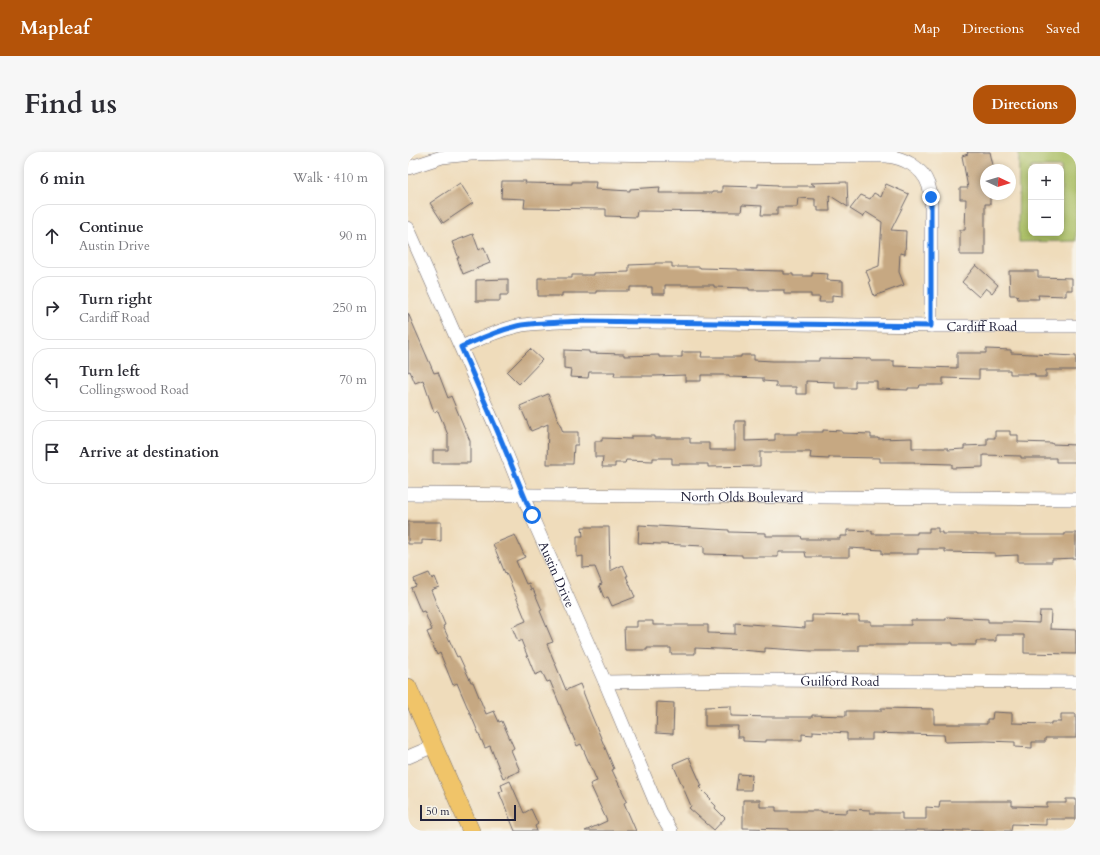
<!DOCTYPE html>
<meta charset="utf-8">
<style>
body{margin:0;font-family:Cardo,serif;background:#f7f7f7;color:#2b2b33}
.controls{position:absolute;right:12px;top:12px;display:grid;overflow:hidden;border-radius:8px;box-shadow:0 2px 6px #0003}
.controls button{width:36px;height:36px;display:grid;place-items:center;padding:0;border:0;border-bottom:1px solid #e1e1e2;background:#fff;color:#2b2b33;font:20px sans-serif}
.compass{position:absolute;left:572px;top:12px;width:36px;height:36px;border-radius:50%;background:#fff;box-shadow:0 2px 6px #0003;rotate:94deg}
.scale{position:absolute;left:12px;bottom:10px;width:96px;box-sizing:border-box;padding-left:4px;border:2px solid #22223b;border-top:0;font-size:11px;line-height:14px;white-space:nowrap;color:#22223b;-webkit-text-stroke:3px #f7f3e8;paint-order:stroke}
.stop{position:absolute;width:12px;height:12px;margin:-9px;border:3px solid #1a73e8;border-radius:50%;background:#fff}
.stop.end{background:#1a73e8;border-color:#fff;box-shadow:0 1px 4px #0008}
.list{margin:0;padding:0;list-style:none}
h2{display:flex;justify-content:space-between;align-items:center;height:52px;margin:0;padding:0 16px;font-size:17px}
h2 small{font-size:13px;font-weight:400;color:#7c7c81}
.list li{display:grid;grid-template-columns:26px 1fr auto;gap:12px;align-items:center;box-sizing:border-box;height:64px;margin:0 8px 8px;padding:0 8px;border:1px solid #e1e1e2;border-radius:16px}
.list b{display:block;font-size:15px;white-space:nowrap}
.list p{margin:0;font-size:13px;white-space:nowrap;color:#7c7c81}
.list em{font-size:13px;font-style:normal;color:#7c7c81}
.icon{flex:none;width:22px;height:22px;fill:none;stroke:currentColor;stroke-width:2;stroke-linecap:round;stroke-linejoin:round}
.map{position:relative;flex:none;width:668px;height:679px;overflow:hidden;border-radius:16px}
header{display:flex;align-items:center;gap:24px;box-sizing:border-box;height:56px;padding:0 20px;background:#b45309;color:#fff}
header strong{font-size:19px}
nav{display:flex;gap:22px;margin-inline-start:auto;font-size:14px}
.intro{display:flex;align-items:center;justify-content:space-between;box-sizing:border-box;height:96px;padding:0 24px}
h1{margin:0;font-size:28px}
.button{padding:10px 18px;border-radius:16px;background:#b45309;color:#fff;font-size:14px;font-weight:700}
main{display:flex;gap:24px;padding:0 24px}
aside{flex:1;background:#fff;border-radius:16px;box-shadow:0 2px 6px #0003}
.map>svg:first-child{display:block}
.green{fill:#a9be63;stroke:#66704f;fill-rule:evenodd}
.building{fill:#c6a882}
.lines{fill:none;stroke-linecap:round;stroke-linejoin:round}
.minor-casing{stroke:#6a6368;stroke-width:14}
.major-casing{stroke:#6a6368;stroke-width:18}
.minor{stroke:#fff;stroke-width:13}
.major{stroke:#f0c469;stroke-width:17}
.route{stroke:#1a73e8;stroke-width:5}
.labels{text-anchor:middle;stroke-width:3;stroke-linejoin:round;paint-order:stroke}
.street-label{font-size:13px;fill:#22223b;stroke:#f7f3e8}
</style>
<header>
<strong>Mapleaf</strong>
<nav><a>Map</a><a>Directions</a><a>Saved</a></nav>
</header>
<div class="intro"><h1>Find us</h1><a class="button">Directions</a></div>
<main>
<aside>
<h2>6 min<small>Walk · 410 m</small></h2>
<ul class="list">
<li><svg class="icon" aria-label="ahead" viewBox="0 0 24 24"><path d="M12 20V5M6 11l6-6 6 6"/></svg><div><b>Continue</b><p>Austin Drive</p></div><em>90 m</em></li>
<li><svg class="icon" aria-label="right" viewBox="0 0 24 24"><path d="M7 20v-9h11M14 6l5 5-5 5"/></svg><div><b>Turn right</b><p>Cardiff Road</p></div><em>250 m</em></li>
<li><svg class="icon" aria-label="left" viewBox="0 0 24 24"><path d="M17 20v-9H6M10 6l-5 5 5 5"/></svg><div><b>Turn left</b><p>Collingswood Road</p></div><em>70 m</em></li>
<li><svg class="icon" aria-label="arrive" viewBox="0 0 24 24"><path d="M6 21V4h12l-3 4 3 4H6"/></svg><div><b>Arrive at destination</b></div></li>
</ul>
</aside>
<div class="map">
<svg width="668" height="679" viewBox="0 0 668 679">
<rect width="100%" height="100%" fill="#f7f3e8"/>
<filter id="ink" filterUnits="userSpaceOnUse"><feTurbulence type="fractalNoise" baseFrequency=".025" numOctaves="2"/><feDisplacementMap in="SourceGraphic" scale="8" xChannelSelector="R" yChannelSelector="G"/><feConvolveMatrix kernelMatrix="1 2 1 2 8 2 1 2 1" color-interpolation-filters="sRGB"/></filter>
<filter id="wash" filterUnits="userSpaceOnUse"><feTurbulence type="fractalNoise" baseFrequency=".012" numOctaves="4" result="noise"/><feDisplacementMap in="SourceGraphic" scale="16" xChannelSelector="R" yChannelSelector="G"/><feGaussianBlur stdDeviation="0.9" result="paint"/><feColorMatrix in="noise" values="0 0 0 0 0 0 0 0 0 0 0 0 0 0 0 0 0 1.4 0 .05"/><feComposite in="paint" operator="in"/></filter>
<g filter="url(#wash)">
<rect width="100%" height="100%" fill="#efdcbb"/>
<path class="green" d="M611 0H668V89L611 90V81H610ZM623 15H653V81H623Z"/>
<g id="blocks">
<path class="building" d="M559 0H582L586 18H578V42H582V52H577V103H552V78H557L558 47H552V36H560L554 4 560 2Z
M94 29H118L117 31 164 32V30H188L187 37 222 39V37L252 35 251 41H304V40H314V34L350 35V32L370 33V34H407L403 31 439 30 440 55 421 43 422 59H410V55H407V47L390 46 389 55H369V63H353L354 54 334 53 333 60 229 59 228 65 198 64V57L116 56 117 47 93 46Z
M52 31 65 51 35 71 22 51Z
M478 32 501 42 483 78 498 79 497 102 492 101 491 120 496 133 466 144 461 129H462L458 119 471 114 474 70 458 60 455 65 442 57 453 43 462 47 466 41 473 45Z
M65 82 71 98 76 95 82 111 55 122 49 106H51L44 90Z
M247 111H264V115H292V116L330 117V118L376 119V122H385V124H404V121L420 122 419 128 435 129V144L424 143V150H411L412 145H403V142H376V138H341V136L306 135V133H257V142H244V135H222V139H188V141H154V144H130V126H164V123H186V121L221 120V113L247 112Z
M568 113 590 133 584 141 578 136 571 145 554 130Z
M601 119H630V125L664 126V138H658V144L630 143 631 147H610L609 143H602Z
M100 127V143H92V149H68V128Z
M0 161 26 221 30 220 40 246 43 244 62 289V311H25V298H40V283L30 259 26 260 15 228 7 231 2 219 0 220Z
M122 197 134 208 111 232 99 220Z
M578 197 603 198V201L668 204V218H638V225H627V222H602V218H571V227L535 226V233H512L511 236H500V238L469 237V229H447V236H427V230L398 229V242H388V235H368V230L355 229V226L321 225V223H293V229H277V223L246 224H206L207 220H181L180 226 162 225 163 217 156 216V198L181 199V201L216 202V204L251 203V205H274V200H294L293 205H333V203H346V208L365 209H411V206L463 207V209H486V214L549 216V201H578Z
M140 242 155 280H170V293H166L165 312H139L140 272 123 279 112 254Z
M327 269H337V289L367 288V282H390V280H415V278L434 279V281L463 282V286H470V287L504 286V296H540V298L556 297V294L579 293V286H587V279H602V283H610V290L644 291V292L668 293V310H648V306H613V304L575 303V315L544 316V312L507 311V310H472V306L421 305V307L402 306 403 300H352V314L300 315V312H264V306H245V309L218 308 217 311H207V315H194L195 305H187V289H194V286L223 287V284H246V286H282V291H301V298H327Z
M0 370H33V389L14 388V392H0Z
M231 373 321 378V380L358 381V384H393L394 387H432V384H439V378L464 379V382H509V380H521V376H530V380H534V382H569V383H657V381H668V406L644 407V410H610V403L587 404V401L537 400V397H510V402H474V398L441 396V405H398L397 400H370V405H334V403L296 402V394L230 391Z
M174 375H201L202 419 215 413 220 424H218L227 445 204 454 200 445 196 446 191 433 194 432 187 415 175 416V404L169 405V384H175Z
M107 383 117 405 108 409 118 432 121 431 123 438 125 437 134 458 132 459 145 490 139 492 158 538 172 532 181 555H180L206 617 204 618 219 649 216 651 228 679H177L199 669 182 632 189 629 173 592 169 594 142 529 139 530 134 520 127 523 113 488 110 490 104 475 118 469 98 420 97 421 85 392Z
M21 421 24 427 27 425 31 435 23 438 37 473 35 474 49 505 51 504 63 530H65L78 562 86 559 91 570 94 569 106 596 103 598 112 619 95 626 82 594 77 596 49 531 45 533 32 501 29 503 19 480 24 478 16 459 13 460 3 436 8 434 6 427Z
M632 459H643L642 477 668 478V502L616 501V483H588V489H568V493H545V491H499V493H451V499H403L357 496V500L333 498 287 496V502H263V496H239V498H217L216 475H229V469H245V473H300V481L327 482V471L397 476V470H404V463L451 464V469H463V473H503V468H538V465L580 467V470H605L631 471Z
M249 550 266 551 265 582 248 581Z
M323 554V564L364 565H404V563L438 564V559H473V556L526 557V572H579V567H584L585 560 604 561V571L643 572V570H653V562H668V586H637V590H624V596L607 595V590L578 589 537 590 536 583 464 581V588H439V581L405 579V583L394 582V588H358V590L335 589V585H329L330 574H297V555Z
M281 605 294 634 291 635 303 647 302 648 308 654 307 656 317 666 306 678 281 656 283 654 265 612Z
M330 622 344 623 343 638H328Z
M102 629 116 661 123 657 130 672 127 674 129 679H107L91 640 95 639 93 633Z
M658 647H668V667H638V673L604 672 603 679H576V678L556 677V679L508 678V679H381V677L335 676V648H352V655H368V659H414V660L439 661V657L462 658V661H494V667H518V655L531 656 532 649H604V654L639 655V651H658Z"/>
</g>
</g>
<g filter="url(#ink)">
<use href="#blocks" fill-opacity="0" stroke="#6a6368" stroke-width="1"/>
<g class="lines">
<g class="minor-casing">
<g id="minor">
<path d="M0 16 34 5 63 2 113 1 261 3 479 4C496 6 514 15 520 32 522 36 522 41 523 45V174"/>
<path id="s1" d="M0 76 89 278 123 363 197 530 252 661 263 679"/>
<path id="s2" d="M53 195C72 187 92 177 114 173 134 170 155 170 175 169L523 174H668"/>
<path id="s3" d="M0 342 668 347"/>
<path id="s4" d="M197 530 338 528 668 530"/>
<path d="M0 605 26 594"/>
</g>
</g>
<g class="major-casing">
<path id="major" d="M0 535 63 679"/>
</g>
<use href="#minor" class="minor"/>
<use href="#major" class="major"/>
</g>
</g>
<g class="lines" filter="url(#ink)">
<path class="route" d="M124 363 89 278 53 195C72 187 92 177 114 173 134 170 155 170 175 169L523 174V45"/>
</g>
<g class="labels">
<g class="street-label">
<text dy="5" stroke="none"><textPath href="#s2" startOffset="525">Cardiff Road</textPath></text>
<text dy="5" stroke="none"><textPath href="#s3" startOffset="334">North Olds Boulevard</textPath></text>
<text dy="5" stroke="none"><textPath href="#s1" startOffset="377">Austin Drive</textPath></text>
<text dy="5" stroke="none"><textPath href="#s4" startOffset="235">Guilford Road</textPath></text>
</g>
</g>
</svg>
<div class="controls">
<button>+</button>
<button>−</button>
</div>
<svg class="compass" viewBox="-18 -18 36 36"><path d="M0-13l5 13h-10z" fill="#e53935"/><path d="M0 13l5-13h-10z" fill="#7c7c81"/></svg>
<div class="scale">50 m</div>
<div class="stop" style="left:124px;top:363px"></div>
<div class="stop end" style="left:523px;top:45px"></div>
</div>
</main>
